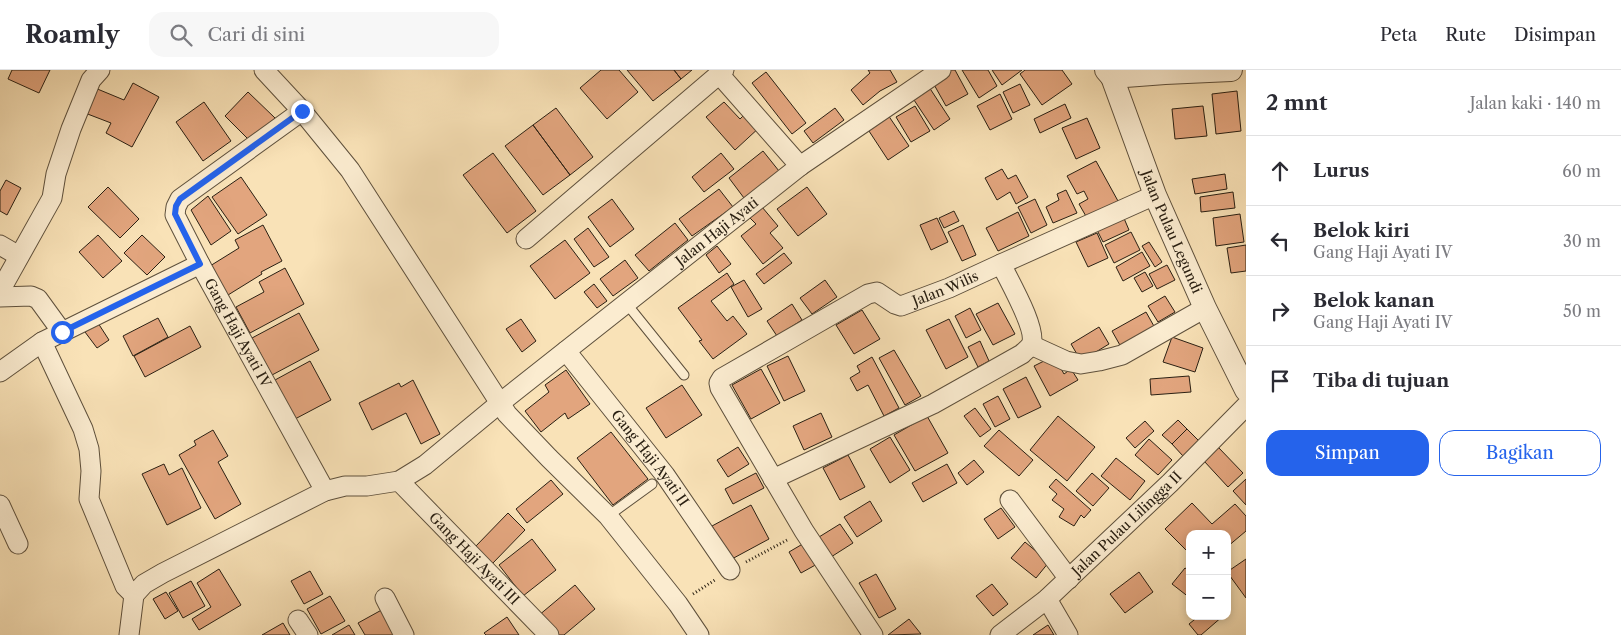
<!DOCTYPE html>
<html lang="id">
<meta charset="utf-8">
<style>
body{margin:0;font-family:"Libre Caslon Text",serif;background:#f7f7f7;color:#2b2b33}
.controls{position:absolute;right:15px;bottom:15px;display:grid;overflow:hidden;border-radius:10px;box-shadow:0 2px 8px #0003}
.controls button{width:45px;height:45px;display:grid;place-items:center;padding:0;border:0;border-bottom:1px solid #e1e1e2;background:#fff;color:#2b2b33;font:25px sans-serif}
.stop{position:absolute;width:15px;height:15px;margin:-11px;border:4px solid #2563eb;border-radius:50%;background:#fff}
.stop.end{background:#2563eb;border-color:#fff;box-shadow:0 1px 5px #0008}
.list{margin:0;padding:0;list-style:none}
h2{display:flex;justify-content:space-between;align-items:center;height:65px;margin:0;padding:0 20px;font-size:21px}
h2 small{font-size:16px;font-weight:400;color:#7c7c81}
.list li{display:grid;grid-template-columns:32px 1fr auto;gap:15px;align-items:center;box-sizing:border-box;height:70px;padding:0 20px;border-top:1px solid #e1e1e2}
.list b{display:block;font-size:19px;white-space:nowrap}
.list p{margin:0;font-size:16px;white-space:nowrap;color:#7c7c81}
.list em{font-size:16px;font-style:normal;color:#7c7c81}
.actions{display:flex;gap:10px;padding:15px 20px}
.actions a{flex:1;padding:11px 0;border:1px solid #2563eb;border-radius:15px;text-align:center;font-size:18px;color:#2563eb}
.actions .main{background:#2563eb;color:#fff}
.icon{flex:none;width:28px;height:28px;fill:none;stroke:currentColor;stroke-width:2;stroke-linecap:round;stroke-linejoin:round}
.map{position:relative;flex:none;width:1246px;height:565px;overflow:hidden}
header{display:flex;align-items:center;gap:30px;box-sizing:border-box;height:70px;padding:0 25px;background:#fff;border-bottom:1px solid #e1e1e2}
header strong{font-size:24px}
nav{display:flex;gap:28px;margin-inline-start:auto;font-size:18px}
.search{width:350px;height:45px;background:#f7f7f7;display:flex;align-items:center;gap:12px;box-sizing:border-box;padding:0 18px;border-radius:15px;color:#7c7c81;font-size:19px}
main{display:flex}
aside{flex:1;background:#fff}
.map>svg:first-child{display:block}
.building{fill:#e2a57e;stroke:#2a2013}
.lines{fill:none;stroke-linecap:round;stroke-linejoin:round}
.service-casing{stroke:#5e503c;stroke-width:11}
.minor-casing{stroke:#5e503c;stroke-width:21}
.tertiary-casing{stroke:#5e503c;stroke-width:24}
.path{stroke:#2a2013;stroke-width:3;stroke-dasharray:1 2.5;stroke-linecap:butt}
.service{stroke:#fbecd0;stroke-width:9}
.minor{stroke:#fbecd0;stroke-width:19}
.tertiary{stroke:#fbecd0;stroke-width:22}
.route{stroke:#2563eb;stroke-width:6}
.labels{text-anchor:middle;stroke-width:4;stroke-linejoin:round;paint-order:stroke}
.street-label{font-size:14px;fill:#2a2013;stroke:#fbecd0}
</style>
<header>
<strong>Roamly</strong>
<div class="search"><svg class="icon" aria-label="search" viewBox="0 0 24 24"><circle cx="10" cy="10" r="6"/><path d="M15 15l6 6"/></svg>Cari di sini</div>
<nav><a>Peta</a><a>Rute</a><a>Disimpan</a></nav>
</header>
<main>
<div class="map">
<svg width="1246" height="565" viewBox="0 0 1246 565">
<rect width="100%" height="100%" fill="#f9e2b7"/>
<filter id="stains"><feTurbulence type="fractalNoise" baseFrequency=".004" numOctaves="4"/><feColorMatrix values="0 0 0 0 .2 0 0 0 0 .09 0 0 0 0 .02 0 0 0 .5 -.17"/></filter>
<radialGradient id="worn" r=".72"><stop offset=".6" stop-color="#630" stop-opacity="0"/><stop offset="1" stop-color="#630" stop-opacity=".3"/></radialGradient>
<path class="building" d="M12 0H50L39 23 8 9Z
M601 0H619L638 22 607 49 580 18Z
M627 0H674L681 9 653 31Z
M674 0H692L681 9Z
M868 0H890L897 12 880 21 863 35 851 20 870 3Z
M951 0H955L968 24 946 36 932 11Z
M962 0H988L997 16 979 28Z
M992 0H1022L1002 15Z
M1025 0H1062L1072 14 1042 35 1020 4Z
M766 2 806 53 792 64 752 13Z
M133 13 159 27 132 77 106 63 111 53 85 43 95 18 124 30Z
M1020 14 1030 35 1013 43 1003 22Z
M929 17 950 49 934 60 912 27Z
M1237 21 1241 61 1216 64 1212 24Z
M248 22 275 48 251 72 225 46Z
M1000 24 1012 49 990 60 977 36Z
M204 32 231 71 203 91 176 52Z
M724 32 740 49 748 41 761 56 735 80 706 47Z
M1065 34 1071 48 1040 63 1034 49Z
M915 36 930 61 911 72 896 47Z
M1203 36 1207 66 1175 69 1172 39Z
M556 38 593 87 570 105 533 55Z
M835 38 844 50 813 73 804 61Z
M888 45 909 76 888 90 867 58Z
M1087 48 1100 78 1076 89 1062 58Z
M533 55 570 105 543 125 505 76Z
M763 81 779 101 744 128 729 108Z
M493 83 536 141 507 163 463 105Z
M721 83 734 99 704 122 692 107Z
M1096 91 1118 131 1087 148 1079 134 1088 129 1084 121 1077 124 1067 106Z
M1002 99 1008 109 1016 105 1028 127 1016 134 1010 122 997 130 985 108Z
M1225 104 1227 119 1195 124 1192 109Z
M241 107 267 145 238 164 212 127Z
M6 110 21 118 7 145 0 141V121Z
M108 117 139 149 120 168 88 137Z
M807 117 827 144 798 166 777 139Z
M719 119 733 137 692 166 679 149Z
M1066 120 1077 143 1053 153 1046 137 1059 130 1057 124Z
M1233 122 1235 138 1201 142 1200 127Z
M208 126 231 161 211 175 191 140Z
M612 129 634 159 610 177 588 147Z
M1035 129 1047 155 1031 163 1018 137Z
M762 137 778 156 770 163 783 178 763 194 741 166 756 154 749 147Z
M954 141 959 151 944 158 939 148Z
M1018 142 1029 166 998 181 986 158Z
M1240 144 1244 172 1216 176 1213 148Z
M1123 146 1129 160 1103 172 1096 158Z
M937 148 948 172 931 180 920 155Z
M675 153 688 170 649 201 635 185Z
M263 155 282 191 261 202 262 204 228 225 210 196 239 178 235 170Z
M963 155 976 185 962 191 948 162Z
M588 158 609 187 594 197 574 169Z
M1131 162 1140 180 1114 193 1105 175Z
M1097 163 1108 188 1088 197 1076 172Z
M98 165 122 191 103 208 79 182Z
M142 165 165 187 147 205 124 183Z
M565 170 590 203 555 229 530 196Z
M1149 172 1162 192 1155 197 1142 176Z
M1246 175V201L1231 203 1227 178Z
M717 176 731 194 719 203 706 185Z
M1142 182 1150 196 1123 211 1116 197Z
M784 183 792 193 764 214 756 204Z
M625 190 638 208 613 226 600 209Z
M1167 195 1175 210 1157 219 1149 204Z
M285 198 304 234 250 263 236 237 264 222 259 212Z
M1145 202 1153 216 1142 222 1134 208Z
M727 203 734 214 711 231 727 251 733 246 747 264 713 289 699 271 702 270 678 238Z
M744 210 762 239 748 247 731 217Z
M825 210 837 227 812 244 800 228Z
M594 214 607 231 597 238 584 222Z
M1165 226 1175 242 1158 252 1148 236Z
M998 233 1015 264 993 275 976 244Z
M792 234 802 250 777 266 767 251Z
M970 238 981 260 966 268 955 246Z
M862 240 880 269 854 284 836 255Z
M1146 242 1155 258 1121 277 1112 261Z
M299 243 319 280 272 305 252 268Z
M158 248 168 267 133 286 123 266Z
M521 249 536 271 522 282 506 259Z
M949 249 968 287 946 299 926 260Z
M98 253 109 270 97 278 85 262Z
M190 256 201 277 145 307 134 286Z
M1099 257 1109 274 1081 291 1071 274Z
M1172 267 1203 278 1195 302 1163 292Z
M980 271 989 291 978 297 968 277Z
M894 280 921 326 905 335 879 288Z
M788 286 805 321 784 331 767 296Z
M1054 286 1064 304 1071 299 1078 310 1050 326 1034 296Z
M872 287 899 338 884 346 868 315 857 321 850 308 860 302 857 296Z
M310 291 331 330 295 349 275 310Z
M761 299 780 333 751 349 732 315Z
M566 300 590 334 568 349 565 343 541 362 525 341 549 322 545 315Z
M1189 306 1191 322 1151 325 1150 309Z
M1026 307 1041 337 1018 348 1003 319Z
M413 310 440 364 421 374 406 343 372 360 359 333 399 313 401 317Z
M682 315 702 345 666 368 646 338Z
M998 326 1010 349 995 357 983 334Z
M975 338 991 359 980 367 964 346Z
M821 343 832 367 804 380 793 356Z
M927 346 948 383 915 401 894 365Z
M1058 346 1095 377 1067 411 1030 380Z
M1178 350 1187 359 1172 374 1162 365Z
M1145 351 1154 361 1135 378 1126 368Z
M1187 359 1199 371 1183 386 1172 374Z
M213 360 228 386 218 392 241 434 215 449 179 385 196 375 194 371Z
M999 360 1033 390 1019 406 984 376Z
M611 362 648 409 613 435 577 388Z
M890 367 910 400 890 413 870 379Z
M1149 369 1172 390 1158 405 1135 385Z
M738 377 749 394 728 407 717 390Z
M1218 377 1243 403 1228 417 1204 391Z
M848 385 865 417 840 430 823 398Z
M1116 388 1145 411 1130 430 1101 406Z
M974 390 984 402 967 415 958 403Z
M164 394 169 405 182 398 201 438 167 455 142 404Z
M947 394 957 413 923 432 912 413Z
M756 403 764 418 733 434 725 419Z
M1092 403 1109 418 1093 436 1076 421Z
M1056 409 1091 440 1084 448 1081 445 1074 456 1059 447 1064 439 1052 430 1057 424 1049 417Z
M1246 409V435L1233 421Z
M551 410 563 424 527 453 516 439Z
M870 431 882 451 857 467 844 447Z
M1192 433 1212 454 1235 434 1246 446V461L1227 477V464H1190V484L1165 459Z
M751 435 769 469 730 490 712 456Z
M1001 438 1015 457 998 469 984 449Z
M508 443 525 460 492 494 475 477Z
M840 454 853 473 831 487 819 467Z
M532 469 556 500 523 526 499 495Z
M806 472 819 493 801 503 789 482Z
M1025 472 1049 492 1036 508 1011 488Z
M1246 489V528L1227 502Z
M1185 498 1190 501V528L1172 514Z
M219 499 241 535 199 560 192 549 211 537 197 513Z
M310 501 323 524 304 534 291 511Z
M1139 502 1153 522 1125 543 1110 524Z
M876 504 896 539 879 548 859 513Z
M191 511 205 536 183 548 169 523Z
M992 514 1008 534 993 546 976 526Z
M575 515 595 539 564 565H554L538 546Z
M166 522 178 541 165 549 153 529Z
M330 526 345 551 321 564 307 539Z
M387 537 398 565H365L358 553Z
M1199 546H1223L1201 565H1198L1189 554Z
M507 547 519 565H486L484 563Z
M909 549 921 564 888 565Z
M283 553 290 565H262Z
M349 555 355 565H332Z
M1048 555 1054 565H1033Z"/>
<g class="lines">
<g class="service-casing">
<path id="service" d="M626 233 684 305
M608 446 652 414"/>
</g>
<g class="minor-casing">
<g id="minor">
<path d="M264 0 302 41 350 100 507 344 549 388 608 446 678 534 699 565"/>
<path d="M719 4 800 96"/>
<path id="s1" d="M302 41 180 129 176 137 175 145 200 194 325 421"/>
<path d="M526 169 724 0"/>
<path d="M0 175 19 186"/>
<path d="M0 221 52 128 56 104 71 59 91 10 100 0"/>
<path d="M0 227 31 226 38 229 62 262"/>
<path d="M42 272 83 359 89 379 91 401 89 429 125 516 134 525"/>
<path d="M1031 275 1066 291 1081 294 1099 291 1122 285 1205 238"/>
<path id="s2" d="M566 281 665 405 730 500"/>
<path d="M0 302 42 272 200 194"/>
<path d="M773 409 933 334 1022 284C1025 281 1029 278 1031 275 1038 260 1008 209 1001 194"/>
<path id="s3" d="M399 411 549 565"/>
<path d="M1010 430 1069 509"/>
<path d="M0 435 18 474"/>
<path d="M385 528 404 565"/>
<path d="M1047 529 1068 565"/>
<path d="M298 550 308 565"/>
<path id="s4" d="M129 565 134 525 144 514 163 503 325 421 345 416H367L399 411 425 395 500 333 800 96 941 0"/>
<path id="s5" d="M873 565 804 461 720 318 719 313 722 308 868 224 877 222 895 234 901 236 949 218 1001 194 1155 125"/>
<path id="s6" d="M1000 565 1047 529 1170 413 1246 336"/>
</g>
</g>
<g class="tertiary-casing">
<g id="tertiary">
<path id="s7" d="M1106 0 1112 7 1155 125 1205 238 1246 320"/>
<path d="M1112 7 1165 3 1231 0"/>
</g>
</g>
<path class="path" d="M746 492 789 469
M693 524 715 510"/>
<use href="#service" class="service"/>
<use href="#minor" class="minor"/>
<use href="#tertiary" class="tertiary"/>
</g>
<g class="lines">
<path class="route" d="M62 262 200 194 175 144 176 136 180 129 302 41"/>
</g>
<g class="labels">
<g class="street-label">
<text dy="5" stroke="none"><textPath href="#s7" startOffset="175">Jalan Pulau Legundi</textPath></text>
<text dy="5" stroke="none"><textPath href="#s4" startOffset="738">Jalan Haji Ayati</textPath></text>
<text dy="5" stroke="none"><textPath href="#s5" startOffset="555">Jalan Wilis</textPath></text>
<text dy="5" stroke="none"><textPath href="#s1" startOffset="301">Gang Haji Ayati IV</textPath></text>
<text dy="5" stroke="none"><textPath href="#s2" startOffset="136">Gang Haji Ayati II</textPath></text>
<text dy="5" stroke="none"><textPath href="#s6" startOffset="169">Jalan Pulau Lilingga II</textPath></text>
<text dy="5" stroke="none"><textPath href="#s3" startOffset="108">Gang Haji Ayati III</textPath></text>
</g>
</g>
<rect width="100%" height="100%" filter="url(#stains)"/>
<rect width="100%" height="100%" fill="url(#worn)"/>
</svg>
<div class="controls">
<button>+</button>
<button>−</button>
</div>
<div class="stop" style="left:62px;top:262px"></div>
<div class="stop end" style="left:302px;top:41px"></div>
</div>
<aside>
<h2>2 mnt<small>Jalan kaki · 140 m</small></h2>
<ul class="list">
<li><svg class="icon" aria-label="ahead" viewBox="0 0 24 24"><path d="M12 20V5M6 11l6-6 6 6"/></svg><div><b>Lurus</b></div><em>60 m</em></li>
<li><svg class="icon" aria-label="left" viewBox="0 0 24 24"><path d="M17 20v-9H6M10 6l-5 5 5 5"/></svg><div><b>Belok kiri</b><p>Gang Haji Ayati IV</p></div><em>30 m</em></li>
<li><svg class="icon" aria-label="right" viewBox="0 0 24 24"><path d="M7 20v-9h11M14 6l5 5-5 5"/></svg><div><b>Belok kanan</b><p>Gang Haji Ayati IV</p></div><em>50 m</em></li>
<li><svg class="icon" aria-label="arrive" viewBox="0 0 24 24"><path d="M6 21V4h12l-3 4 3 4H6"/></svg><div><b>Tiba di tujuan</b></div></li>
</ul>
<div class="actions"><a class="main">Simpan</a><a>Bagikan</a></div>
</aside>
</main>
